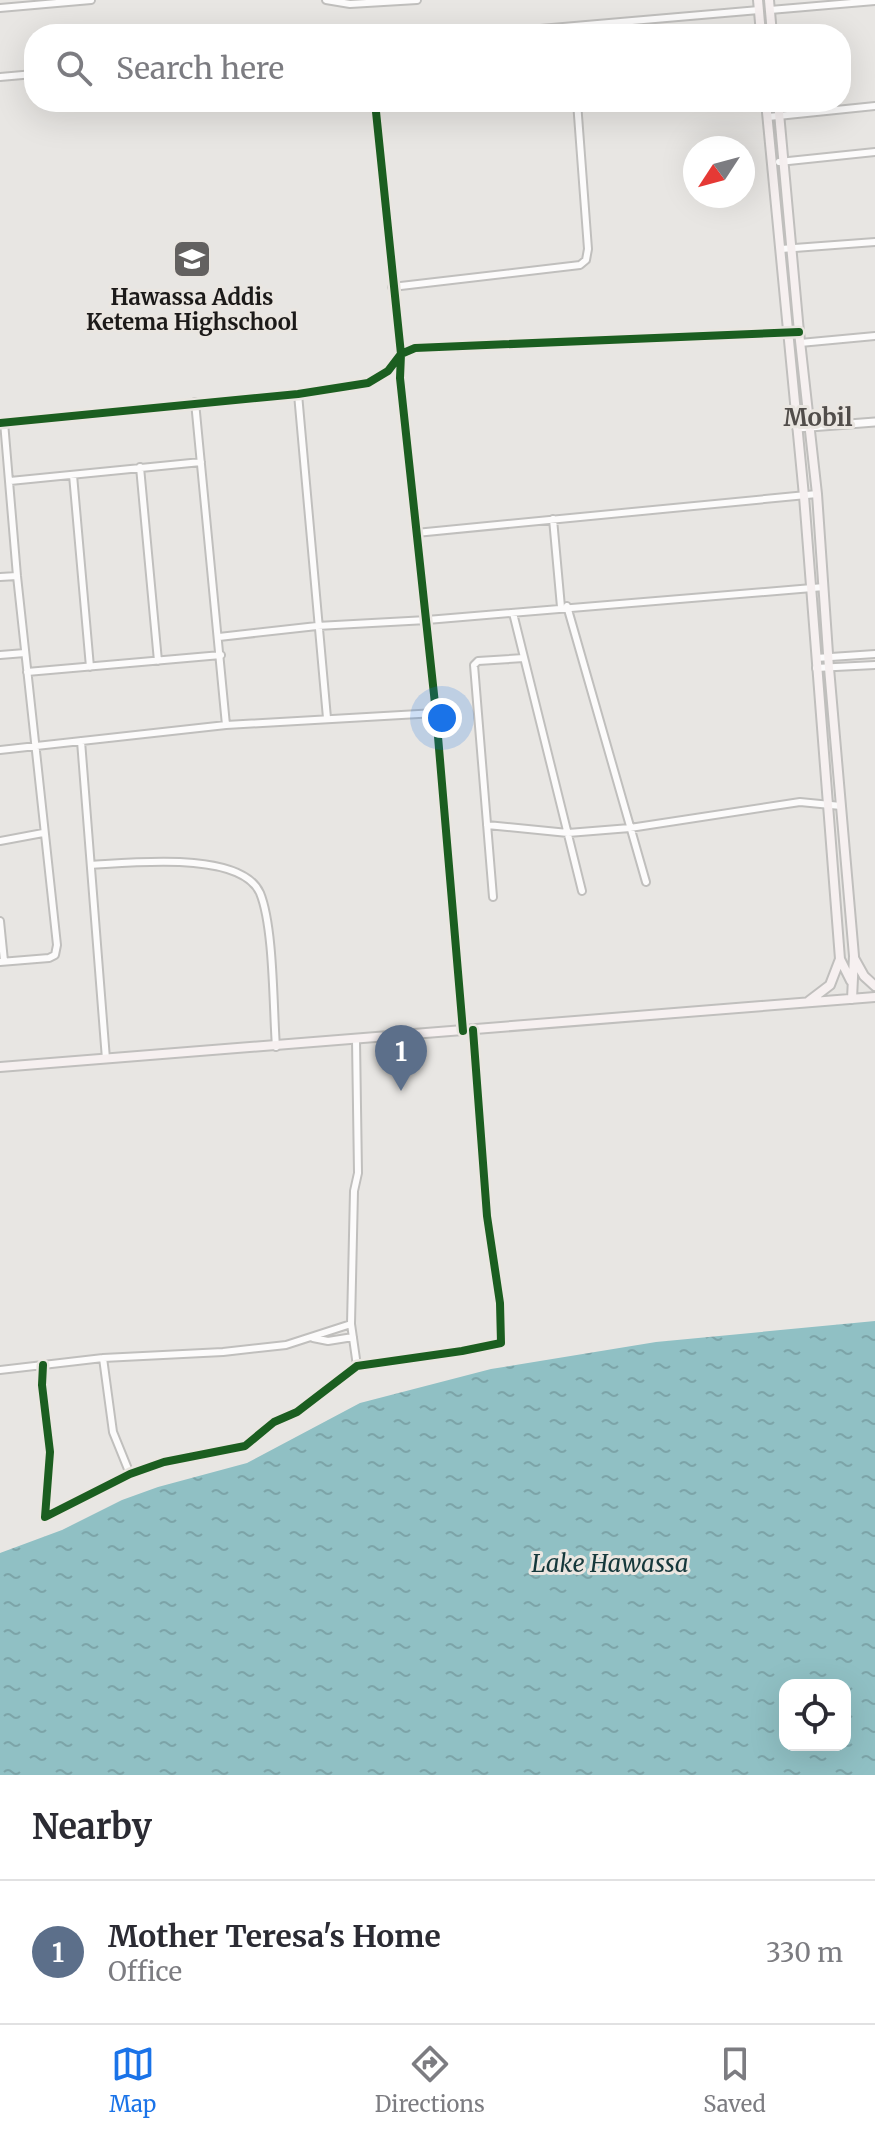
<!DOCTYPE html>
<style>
body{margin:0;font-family:Merriweather,serif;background:#f7f7f7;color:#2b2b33}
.controls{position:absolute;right:24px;bottom:24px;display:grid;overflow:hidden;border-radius:16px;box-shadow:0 8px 32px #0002}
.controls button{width:72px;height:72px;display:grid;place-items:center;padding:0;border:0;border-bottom:2px solid #e1e1e2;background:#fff;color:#2b2b33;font:40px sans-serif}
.compass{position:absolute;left:683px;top:136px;width:72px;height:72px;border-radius:50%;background:#fff;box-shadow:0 8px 32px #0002;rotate:234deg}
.you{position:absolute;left:442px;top:718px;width:28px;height:28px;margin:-20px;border:6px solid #fff;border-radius:50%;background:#1a73e8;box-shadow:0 0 0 12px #1a73e833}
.badge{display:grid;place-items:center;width:52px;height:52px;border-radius:50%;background:#1a73e8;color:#fff;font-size:26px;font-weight:700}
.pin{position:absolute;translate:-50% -66px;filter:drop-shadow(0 2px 4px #0008)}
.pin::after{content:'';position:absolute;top:42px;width:28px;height:24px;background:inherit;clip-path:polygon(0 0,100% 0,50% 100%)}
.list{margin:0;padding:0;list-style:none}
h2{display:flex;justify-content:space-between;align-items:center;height:104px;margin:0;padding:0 32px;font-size:34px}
h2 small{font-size:26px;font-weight:400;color:#7c7c81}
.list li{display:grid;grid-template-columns:52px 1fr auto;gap:24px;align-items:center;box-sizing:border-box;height:144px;padding:0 32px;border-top:2px solid #e1e1e2}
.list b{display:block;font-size:30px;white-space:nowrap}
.list p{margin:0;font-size:26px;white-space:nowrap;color:#7c7c81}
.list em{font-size:26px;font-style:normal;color:#7c7c81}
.icon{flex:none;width:44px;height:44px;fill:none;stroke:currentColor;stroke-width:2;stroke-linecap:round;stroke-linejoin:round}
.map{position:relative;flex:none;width:875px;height:1775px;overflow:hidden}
.search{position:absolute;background:#fff;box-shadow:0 8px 32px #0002;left:24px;right:24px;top:24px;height:88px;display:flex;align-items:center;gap:20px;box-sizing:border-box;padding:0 28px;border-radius:32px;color:#7c7c81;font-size:30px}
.sheet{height:248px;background:#fff}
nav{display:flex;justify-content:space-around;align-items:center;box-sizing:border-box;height:112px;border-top:2px solid #e1e1e2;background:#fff;font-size:22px;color:#7c7c81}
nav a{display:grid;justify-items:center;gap:4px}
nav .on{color:#1a73e8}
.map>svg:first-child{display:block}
.water{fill:url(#water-ripples);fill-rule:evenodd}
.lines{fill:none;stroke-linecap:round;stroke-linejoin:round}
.minor-casing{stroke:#c0bfbd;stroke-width:10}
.tertiary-casing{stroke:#c0bfbd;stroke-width:11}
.secondary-casing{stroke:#c0bfbd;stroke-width:12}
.minor{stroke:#fcfbfb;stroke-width:6}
.tertiary{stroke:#fcfbfb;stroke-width:7}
.secondary{stroke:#f6f0f0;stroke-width:8}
.cycleway-casing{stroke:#eae6e1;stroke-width:13}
.cycleway{stroke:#1b5e20;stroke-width:8}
.labels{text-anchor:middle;stroke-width:6;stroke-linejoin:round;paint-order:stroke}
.poi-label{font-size:22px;font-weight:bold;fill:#1c1a19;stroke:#eae6e1}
.neighbourhood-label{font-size:24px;font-weight:bold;fill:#514d4a;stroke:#eae6e1}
.water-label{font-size:24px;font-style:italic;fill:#15383b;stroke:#eae6e1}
</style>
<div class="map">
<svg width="875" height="1775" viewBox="0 0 875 1775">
<defs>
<pattern id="water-ripples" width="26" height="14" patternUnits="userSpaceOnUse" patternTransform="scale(2)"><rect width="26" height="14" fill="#90c0c4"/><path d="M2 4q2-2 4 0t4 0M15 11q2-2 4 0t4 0" fill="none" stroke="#7ca4a8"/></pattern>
</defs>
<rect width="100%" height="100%" fill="#e8e6e3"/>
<path class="water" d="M875 1321V1775H0V1553L62 1530 122 1500 158 1487 247 1463 360 1403 491 1369 656 1342ZM785 1685H845V1745H785Z"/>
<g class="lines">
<g class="minor-casing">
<path id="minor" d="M326 0 350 4 417 0
M0 8 91 0
M770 10 875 1
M482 34 759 10
M0 77 34 74
M375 102 401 354 400 378 436 713 463 1031
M768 117 875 106
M779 162 875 152
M781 249 875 242
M392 287 580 265 586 260 588 249 577 102
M800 343 875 336
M298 394 327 718
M195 402 226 725
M140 467 158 661
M73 475 90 667
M10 481 201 462
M553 519 561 607
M416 533 817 494
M0 577 17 576
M567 606 646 882
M513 613 582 891
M219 637 317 626 427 620 824 587
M0 655 25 653
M816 658 875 654
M816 668 875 665
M27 672 221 655
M81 741 106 1059
M0 750 226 725 436 713
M487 825 568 833 630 828 800 802 841 806
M0 841 43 833
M91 865C129 863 241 850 260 893 274 927 273 1008 276 1047
M493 897 474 665 478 661 524 658
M0 921 4 961
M0 962 49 958 55 955 57 945 17 576 4 422
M356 1040 358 1173 354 1191 351 1324 357 1366
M313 1338 328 1341 353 1337
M103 1358 113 1432 130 1474
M43 1365 42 1385 50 1452 45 1517 130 1474 164 1462 245 1446 274 1422 297 1412 357 1366 462 1351 501 1343 500 1303 487 1216 473 1030
M0 1370 103 1358 223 1352 286 1345 351 1324"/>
</g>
<g class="tertiary-casing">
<path id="tertiary" d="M0 423 298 394 368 383 388 371 401 354 415 348 794 332
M797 428 875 422"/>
</g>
<g class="secondary-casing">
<path id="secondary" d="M758 0 761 34
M769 0 772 34
M766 102 804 496 840 959 851 981
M778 102 799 332 817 494 829 668 854 956 852 999
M854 958 864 976 875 986
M809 1001 830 985 840 959
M0 1067 875 997"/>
</g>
<use href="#minor" class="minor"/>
<use href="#tertiary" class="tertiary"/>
<use href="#secondary" class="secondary"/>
<g class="cycleway-casing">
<path id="cycleway" d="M375 102 401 354 400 378 436 713 463 1031
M0 423 298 394 368 383 388 371 401 354 415 348 799 332
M43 1365 42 1385 50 1452 45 1517 130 1474 164 1462 245 1446 274 1422 297 1412 357 1366 462 1351 501 1343 500 1303 487 1216 473 1030"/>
</g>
<use href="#cycleway" class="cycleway"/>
</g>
<defs>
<g id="school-square" transform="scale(2)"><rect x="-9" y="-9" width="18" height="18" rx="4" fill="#636160" stroke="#eae6e1"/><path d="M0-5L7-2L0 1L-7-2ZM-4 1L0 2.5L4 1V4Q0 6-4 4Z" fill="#fff"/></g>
</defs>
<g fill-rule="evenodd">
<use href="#school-square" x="192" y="259"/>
</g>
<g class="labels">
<g class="poi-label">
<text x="192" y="305">Hawassa Addis<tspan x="192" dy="25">Ketema Highschool</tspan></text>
</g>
<g class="neighbourhood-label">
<text x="818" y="426">Mobil</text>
</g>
<g class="water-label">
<text x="610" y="1572">Lake Hawassa</text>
</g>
</g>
</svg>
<div class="controls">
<button><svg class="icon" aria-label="locate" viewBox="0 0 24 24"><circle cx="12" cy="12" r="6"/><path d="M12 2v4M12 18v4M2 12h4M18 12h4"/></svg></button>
</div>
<svg class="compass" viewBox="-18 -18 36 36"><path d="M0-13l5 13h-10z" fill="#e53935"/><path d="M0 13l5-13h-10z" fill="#7c7c81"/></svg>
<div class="you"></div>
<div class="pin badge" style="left:401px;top:1091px;background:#5c6f8a">1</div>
<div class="search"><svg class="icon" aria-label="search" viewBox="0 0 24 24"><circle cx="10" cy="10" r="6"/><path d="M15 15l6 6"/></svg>Search here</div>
</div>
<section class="sheet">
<h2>Nearby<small></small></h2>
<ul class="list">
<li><span class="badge" style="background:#5c6f8a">1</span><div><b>Mother Teresa's Home</b><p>Office</p></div><em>330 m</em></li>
</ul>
</section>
<nav>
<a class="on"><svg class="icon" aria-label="map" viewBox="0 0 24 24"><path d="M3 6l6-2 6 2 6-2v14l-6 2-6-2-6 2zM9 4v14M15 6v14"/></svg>Map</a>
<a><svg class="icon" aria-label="directions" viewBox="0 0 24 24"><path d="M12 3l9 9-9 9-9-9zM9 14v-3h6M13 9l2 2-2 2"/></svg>Directions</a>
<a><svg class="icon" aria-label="saved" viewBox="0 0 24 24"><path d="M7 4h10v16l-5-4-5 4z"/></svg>Saved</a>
</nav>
